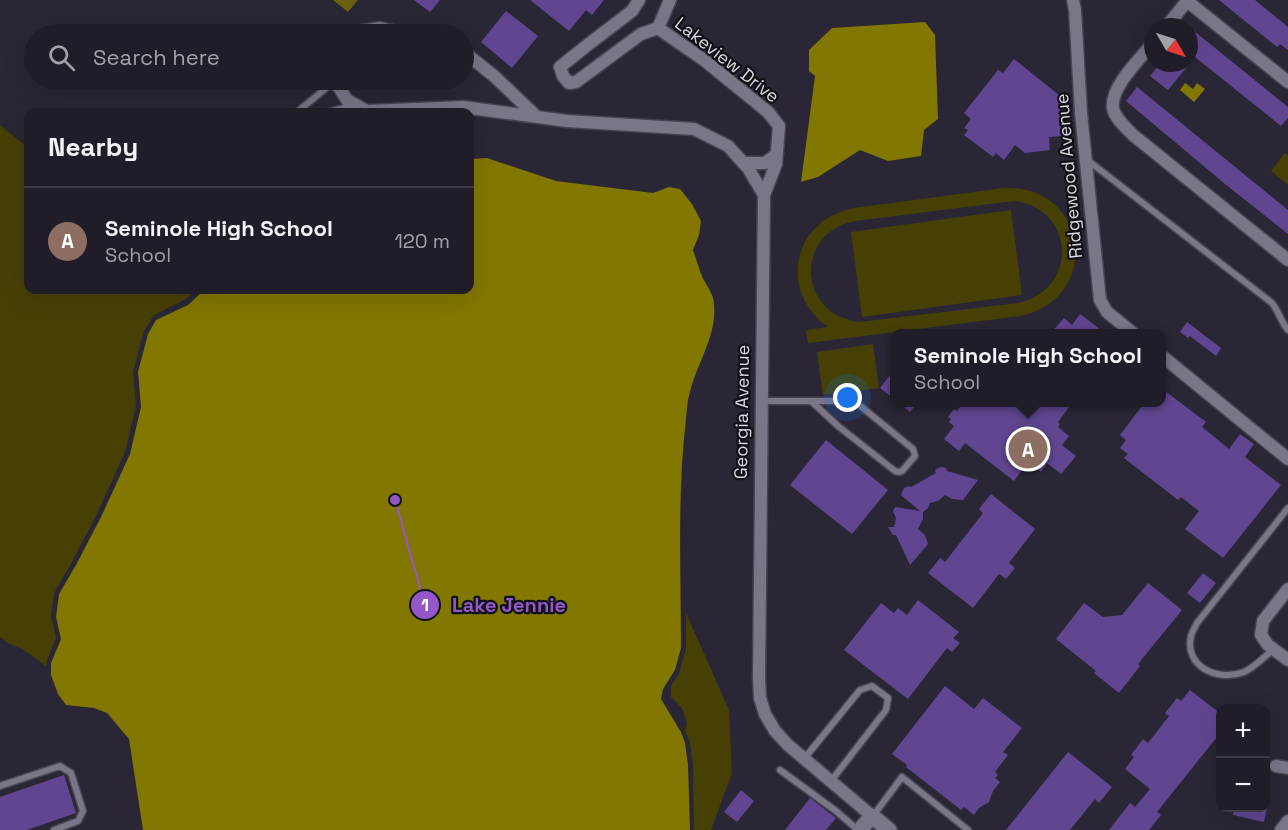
<!DOCTYPE html>
<meta charset="utf-8">
<style>
body{margin:0;font-family:"Space Grotesk",sans-serif;background:#2d2934;color:#f1f3f6}
.controls{position:absolute;right:18px;bottom:18px;display:grid;overflow:hidden;border-radius:12px;box-shadow:0 6px 24px #0002}
.controls button{width:54px;height:54px;display:grid;place-items:center;padding:0;border:0;border-bottom:2px solid #3d3a45;background:#201c28;color:#f1f3f6;font:30px sans-serif}
.compass{position:absolute;left:1144px;top:18px;width:54px;height:54px;border-radius:50%;background:#201c28;box-shadow:0 6px 24px #0002;rotate:129deg}
.you{position:absolute;left:848px;top:398px;width:21px;height:21px;margin:-15px;border:4px solid #fff;border-radius:50%;background:#1a73e8;box-shadow:0 0 0 9px #1a73e833}
.badge{display:grid;place-items:center;width:39px;height:39px;border-radius:50%;background:#bca0f2;color:#fff;font-size:20px;font-weight:700}
.pin{position:absolute;translate:-50% -50%;border:3px solid #fff;box-shadow:0 2px 6px #0006}
.popup{position:absolute;left:890px;top:329px;width:276px;height:78px;box-sizing:border-box;display:grid;place-content:center;border-radius:12px;background:#201c28;filter:drop-shadow(0 2px 4px #0005);font-size:20px;white-space:nowrap;color:#a2a1a8}
.popup b{font-size:22px;color:#f1f3f6}
.popup::after{content:'';position:absolute;left:50%;top:100%;margin-left:-12px;border:12px solid transparent;border-top-color:#201c28}
.list{margin:0;padding:0;list-style:none}
h2{display:flex;justify-content:space-between;align-items:center;height:78px;margin:0;padding:0 24px;font-size:26px}
h2 small{font-size:20px;font-weight:400;color:#a2a1a8}
.list li{display:grid;grid-template-columns:39px 1fr auto;gap:18px;align-items:center;box-sizing:border-box;height:108px;padding:0 24px;border-top:2px solid #3d3a45}
.list b{display:block;font-size:22px;white-space:nowrap}
.list p{margin:0;font-size:20px;white-space:nowrap;color:#a2a1a8}
.list em{font-size:20px;font-style:normal;color:#a2a1a8}
.icon{flex:none;width:33px;height:33px;fill:none;stroke:currentColor;stroke-width:2;stroke-linecap:round;stroke-linejoin:round}
.map{position:relative;flex:none;width:1288px;height:830px;overflow:hidden}
.search{position:absolute;background:#201c28;box-shadow:0 6px 24px #0002;left:24px;top:24px;width:450px;height:66px;display:flex;align-items:center;gap:15px;box-sizing:border-box;padding:0 21px;border-radius:33px;color:#a2a1a8;font-size:22px}
.panel{position:absolute;background:#201c28;box-shadow:0 6px 24px #0002;left:24px;top:108px;width:450px;height:186px;border-radius:12px}
.map>svg:first-child{display:block}
.green{fill:#474005;fill-rule:evenodd}
.forest{fill:#686010}
.water{fill:#827700}
.building{fill:#604690}
.lines{fill:none;stroke-linecap:round;stroke-linejoin:round}
.lane-casing{stroke:#474350;stroke-width:9}
.street-casing{stroke:#474350;stroke-width:15}
.secondary-casing{stroke:#474350;stroke-width:18}
.lane{stroke:#7a7587;stroke-width:6}
.street{stroke:#7a7587;stroke-width:12}
.secondary{stroke:#7a7587;stroke-width:15}
.labels{text-anchor:middle;stroke-width:4.5;stroke-linejoin:round;paint-order:stroke}
.street-label{font-size:18px;fill:#dad8e2;stroke:#121017}
.leader{fill:none;stroke:#9357c8;stroke-width:2}
.callout-dot{fill:#9357c8;stroke:#121017;stroke-width:2}
.mark-label{font-size:18px;text-anchor:middle;font-weight:bold;fill:#fff}
.callout-label{font-size:20px;text-anchor:middle;font-weight:bold;fill:#9357c8;stroke:#121017;stroke-width:4.5;stroke-linejoin:round;paint-order:stroke}
</style>
<div class="map">
<svg width="1288" height="830" viewBox="0 0 1288 830">
<rect width="100%" height="100%" fill="#2a2635"/>
<path class="green" d="M0 125 28 148V290H197L186 299 154 315 144 331 133 372 136 406 125 452 97 514 72 562 54 593 51 616 56 638 47 660 46 666 24 650 8 643 0 637Z
M1285 153 1288 155V185L1271 171Z
M1004 188C1089 184 1103 299 1020 316L808 343 806 330 828 327C777 290 793 220 854 208ZM1014 201C1076 208 1079 290 1018 303L860 322C797 315 794 233 855 221Z
M1011 210 1022 295 862 317 851 232Z
M873 344 879 388 823 395 817 352Z
M686 613 729 710 732 773 711 830H694L693 765 690 743 685 731 687 723 682 708 671 697V686L679 673 686 648Z"/>
<path class="forest" d="M333 0H358L348 12Z"/>
<path class="water" d="M925 22 935 35 938 119 924 130 921 156 888 161 860 150 818 177 801 182 815 76 809 71V50L832 28Z
M1185 83 1193 89 1197 83 1205 89 1194 102 1180 90Z
M487 158 556 181 653 193 669 187 680 189 692 204 701 221 699 235 693 250C696 258 698 267 702 276 706 286 714 293 714 305 717 336 697 363 690 392 687 401 687 410 686 419 677 495 681 572 681 648L675 670 663 689 661 699 681 732 685 743 688 765 690 830H143L129 739 107 713 94 708 66 705 58 694 51 675V663L61 639 56 617 59 594 76 565 101 517 130 454 141 407 138 372 148 334 156 320 188 305 204 290H470V159Z"/>
<path class="building" d="M414 0H440L430 12Z
M530 0H604L592 15 586 10 569 31Z
M1219 0H1255L1288 27V50L1280 44 1277 47Z
M506 11 538 36 512 68 481 42Z
M1194 31 1288 107V118L1281 126 1195 57 1168 90 1150 76 1161 63H1189V38Z
M1014 59 1060 96 1059 98 1062 136 1049 137 1050 150 1025 153 1015 145 1004 160 996 153 993 157 964 135 968 130 964 128 971 119 964 113 998 70 1003 73Z
M1137 87 1288 210V234L1225 184 1126 101Z
M1080 314 1105 333H1051L1064 318 1072 325Z
M1187 322 1221 348 1216 356 1190 336 1188 338 1180 332Z
M894 370V399L880 388Z
M1161 388 1206 422 1202 427 1229 449 1240 434 1254 444 1245 457 1281 485 1223 558 1185 529 1199 511 1181 497 1178 500 1124 458 1128 454 1120 448 1126 440 1120 435 1145 402H1161Z
M898 402H918L910 412Z
M964 402H1064L1069 407 1058 422 1060 424 1058 427 1069 436 1062 445 1076 456 1061 474 1047 463 1041 472 1028 462 1014 481 965 443 959 451 944 439 954 426 949 422 951 419 948 417 954 409 957 411Z
M826 440 888 490 852 534 790 485Z
M941 467 946 468 947 471 978 480 963 500 952 499 945 495 938 501 930 503 928 508 923 512V519L918 529 925 535 928 544 910 565 896 535H893L888 527H894L896 518 893 511 895 507 920 511 901 495 904 488 909 486 911 487 936 473 935 470Z
M991 494 1035 529 1009 563 1015 568 1006 579 999 574 973 608 928 573 940 558 945 562 983 513 979 509Z
M1203 573 1216 583 1200 603 1187 593Z
M1148 583 1182 610 1138 664 1140 666 1119 693 1094 673 1096 671 1056 639 1084 603 1103 617 1122 615Z
M918 600 959 632 953 638 960 643 952 652 947 648 908 699 844 650 881 603 894 613 898 608 907 615Z
M945 686 974 709 983 698 1022 728 1003 752 1008 755 995 772 998 775 995 778 1000 782 993 791 989 802 979 808 974 815 964 807 961 810 906 767 907 765 892 754Z
M1190 690 1221 714V732L1157 812 1161 815 1149 830H1109L1130 803 1135 807 1150 789 1125 769 1134 757 1131 755 1143 739 1148 743 1169 716 1165 713 1177 698 1181 701Z
M1068 752 1112 787 1099 803 1095 799 1070 830H1006Z
M64 775 76 813 27 830H0V797Z
M741 790 754 801 737 822 724 812Z
M810 798 836 818 826 830H785Z
M1234 807H1267L1264 822 1233 815Z"/>
<g class="lines">
<g class="lane-casing">
<path id="lane" d="M297 112 336 80
M328 112 356 105
M1086 159 1272 303C1279 312 1281 322 1288 330
M762 401H849L858 404 913 449 915 456 902 471 899 472 895 471 838 426 811 401
M1274 649C1265 656 1254 668 1244 672 1218 682 1184 667 1191 636 1192 632 1195 627 1197 623L1288 508
M804 759 860 690 872 686 888 698 886 710 831 781
M780 770 836 811 858 830
M0 786 60 766 71 773 83 811 78 821 54 830
M873 816 902 777 968 830"/>
</g>
<g class="street-casing">
<path id="street" d="M639 0 632 11 590 43 560 67 563 76 569 83 576 82 641 34 658 28 670 0
M1073 0 1075 10 1081 113 1100 300 1107 312 1134 334
M1187 1 1288 82
M1166 27 1188 0
M658 28 704 60 768 112 779 126 776 164 764 195
M353 34 356 32 380 28 406 34
M1153 43C1141 58 1110 87 1113 108 1115 119 1126 127 1133 135L1288 260
M464 52 494 76 537 117
M336 80 338 86 347 100 367 111 463 107 567 121 694 129 728 146 748 168 764 195 759 678 760 698 765 714 775 731 788 745 872 816
M743 163H765L777 154
M1162 356 1288 459
M1288 589 1263 621 1261 635 1268 645 1288 660
M1276 766 1288 768
M1281 830 1288 821"/>
</g>
<g class="secondary-casing">
<path id="secondary" d="M860 830 872 816 889 830"/>
</g>
<use href="#lane" class="lane"/>
<use href="#street" class="street"/>
<use href="#secondary" class="secondary"/>
</g>
<g class="labels">
<g class="street-label">
<text transform="translate(727 60) rotate(38)" y="6">Lakeview Drive</text>
<text transform="translate(1069 176) rotate(-95)" y="6">Ridgewood Avenue</text>
<text transform="translate(742 412) rotate(-89)" y="6">Georgia Avenue</text>
</g>
</g>
<path class="leader" d="M395 500L425 605"/>
<g class="callout-dot">
<circle cx="395" cy="500" r="6"/>
<circle cx="425" cy="605" r="15"/>
</g>
<g class="mark-label">
<text x="425" y="611">1</text>
</g>
<g class="callout-label">
<text x="509" y="612">Lake Jennie</text>
</g>
</svg>
<div class="controls">
<button>+</button>
<button>−</button>
</div>
<svg class="compass" viewBox="-18 -18 36 36"><path d="M0-13l5 13h-10z" fill="#e53935"/><path d="M0 13l5-13h-10z" fill="#a2a1a8"/></svg>
<div class="you"></div>
<div class="pin badge" style="left:1028px;top:449px;background:#8d6e63">A</div>
<div class="popup"><b>Seminole High School</b>School</div>
<div class="search"><svg class="icon" aria-label="search" viewBox="0 0 24 24"><circle cx="10" cy="10" r="6"/><path d="M15 15l6 6"/></svg>Search here</div>
<section class="panel">
<h2>Nearby<small></small></h2>
<ul class="list">
<li><span class="badge" style="background:#8d6e63">A</span><div><b>Seminole High School</b><p>School</p></div><em>120 m</em></li>
</ul>
</section>
</div>
